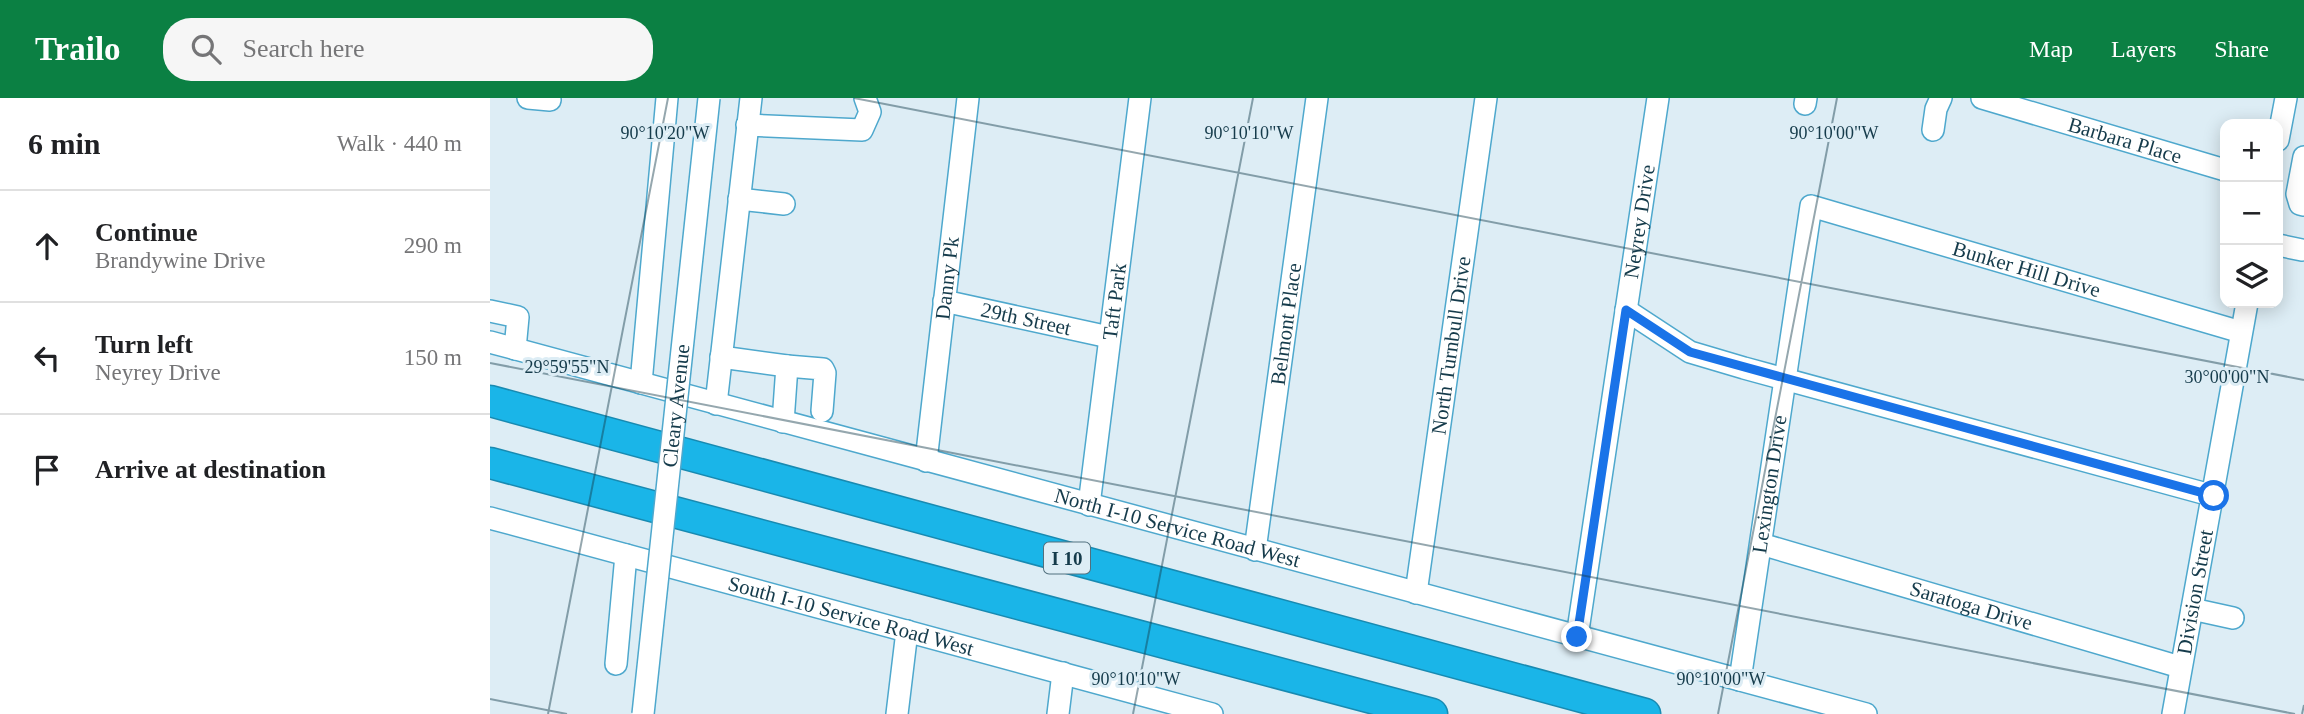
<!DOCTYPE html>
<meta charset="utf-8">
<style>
body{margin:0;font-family:Georgia,serif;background:#f6f6f6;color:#202124}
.controls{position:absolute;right:21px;top:21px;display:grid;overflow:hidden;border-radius:14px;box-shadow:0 4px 18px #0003}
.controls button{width:63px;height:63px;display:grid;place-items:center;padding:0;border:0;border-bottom:2px solid #e0e0e0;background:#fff;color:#202124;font:35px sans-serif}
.stop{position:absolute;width:21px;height:21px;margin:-16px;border:5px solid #1a73e8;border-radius:50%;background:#fff}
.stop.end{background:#1a73e8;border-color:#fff;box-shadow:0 2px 7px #0008}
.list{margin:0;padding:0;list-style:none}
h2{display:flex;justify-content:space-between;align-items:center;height:91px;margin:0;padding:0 28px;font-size:30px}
h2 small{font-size:23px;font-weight:400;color:#757577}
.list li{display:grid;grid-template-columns:46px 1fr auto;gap:21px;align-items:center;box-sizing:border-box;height:112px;padding:0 28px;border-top:2px solid #e0e0e0}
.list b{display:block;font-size:26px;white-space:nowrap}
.list p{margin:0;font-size:23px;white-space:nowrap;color:#757577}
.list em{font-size:23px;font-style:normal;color:#757577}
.icon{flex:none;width:38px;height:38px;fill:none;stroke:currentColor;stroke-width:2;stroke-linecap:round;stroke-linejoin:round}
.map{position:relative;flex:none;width:1814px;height:616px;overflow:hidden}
header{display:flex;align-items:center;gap:42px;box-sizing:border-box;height:98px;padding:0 35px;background:#0b8043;color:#fff}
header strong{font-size:33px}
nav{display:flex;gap:38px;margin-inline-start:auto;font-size:24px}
.search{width:490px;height:63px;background:#f6f6f6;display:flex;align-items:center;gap:18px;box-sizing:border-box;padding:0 24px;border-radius:28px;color:#757577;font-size:26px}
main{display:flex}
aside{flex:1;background:#fff}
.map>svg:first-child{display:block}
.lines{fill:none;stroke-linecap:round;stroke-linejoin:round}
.minor-casing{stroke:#4ea8cd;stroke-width:24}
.highway-casing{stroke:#188ab1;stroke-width:33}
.minor{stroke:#fff;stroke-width:21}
.highway{stroke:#1ab5e8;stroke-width:30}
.minor-bridge-casing{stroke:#4ea8cd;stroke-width:24;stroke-linecap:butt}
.minor-bridge{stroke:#fff;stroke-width:21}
.route{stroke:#1a73e8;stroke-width:9}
.ticks{fill:none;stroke:#153b4b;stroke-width:2;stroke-opacity:0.45}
.labels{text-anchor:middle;stroke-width:6;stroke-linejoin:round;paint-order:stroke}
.shield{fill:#ddedf5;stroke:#51707e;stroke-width:2}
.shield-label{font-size:19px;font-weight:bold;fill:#153b4b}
.street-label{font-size:21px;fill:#153b4b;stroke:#ddedf5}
.ticks-label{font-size:18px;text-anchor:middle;fill:#153b4b;stroke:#ddedf5;stroke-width:6;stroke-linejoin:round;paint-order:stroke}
</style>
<header>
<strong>Trailo</strong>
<div class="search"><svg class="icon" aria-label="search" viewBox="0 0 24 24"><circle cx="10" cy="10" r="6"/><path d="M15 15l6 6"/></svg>Search here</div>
<nav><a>Map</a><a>Layers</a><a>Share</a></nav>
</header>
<main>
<aside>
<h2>6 min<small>Walk · 440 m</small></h2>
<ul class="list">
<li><svg class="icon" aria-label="ahead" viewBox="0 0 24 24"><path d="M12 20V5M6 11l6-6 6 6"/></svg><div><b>Continue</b><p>Brandywine Drive</p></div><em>290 m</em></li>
<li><svg class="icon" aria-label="left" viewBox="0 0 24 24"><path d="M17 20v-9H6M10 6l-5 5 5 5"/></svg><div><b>Turn left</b><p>Neyrey Drive</p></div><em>150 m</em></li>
<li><svg class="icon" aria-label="arrive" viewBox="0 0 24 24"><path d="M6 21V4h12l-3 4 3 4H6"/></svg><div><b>Arrive at destination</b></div></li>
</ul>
</aside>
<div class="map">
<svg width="1814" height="616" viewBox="0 0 1814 616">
<rect width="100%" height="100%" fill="#ddedf5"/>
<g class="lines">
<g class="minor-casing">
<g id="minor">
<path d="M38 0 60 2"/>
<path id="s1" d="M1492 0 1735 72"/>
<path d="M1315 6 1316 0"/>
<path d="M257 27 372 32 380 14 375 0"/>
<path d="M1443 32 1446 11 1451 0"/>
<path d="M1788 42 1796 0"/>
<path d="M1814 59 1807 96 1810 106 1814 107"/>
<path d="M249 101 294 106"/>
<path d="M1788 147 1812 152"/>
<path id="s2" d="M454 203 619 239"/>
<path d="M1136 212 1200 254 1254 270 1724 398"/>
<path d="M0 213 28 219 25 251"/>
<path id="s3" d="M0 244 1376 616"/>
<path d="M231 259 297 268 293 324"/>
<path d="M297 268 333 271 335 275 332 313"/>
<path d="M151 285 177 0"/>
<path d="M226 306 261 0"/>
<path id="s4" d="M436 363 478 0"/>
<path id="s5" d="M599 407 650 0"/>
<path id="s6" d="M0 420 722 616"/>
<path id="s7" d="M1271 446 1690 569"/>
<path id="s8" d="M765 452 827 0"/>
<path id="s9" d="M926 495 996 0"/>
<path d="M1702 511 1743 520"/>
<path id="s10" d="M1087 539 1168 0"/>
<path d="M126 566 136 457"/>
<path id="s11" d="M1250 582 1321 108 1751 234"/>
<path d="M407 616 417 533"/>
<path d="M568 616 573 575"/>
<path id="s12" d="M1683 616 1757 205"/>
</g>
</g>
<g class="highway-casing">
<path id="highway" d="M0 303 1155 616
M0 365 942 616"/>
</g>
<use href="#minor" class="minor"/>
<use href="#highway" class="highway"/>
<g class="minor-bridge-casing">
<g id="minor-bridge">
<path id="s13" d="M153 616 219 0"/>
</g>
</g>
<use href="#minor-bridge" class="minor-bridge"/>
</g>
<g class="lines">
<path class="route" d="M1087 539 1136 212 1200 254 1724 398"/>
</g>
<path class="ticks" d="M364 0 1814 282M0 265 1805 616M0 601 77 616M58 616 178 0M643 616 763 0M1228 616 1347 0M1812 616 1814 607"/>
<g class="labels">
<rect class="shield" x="554" y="444.5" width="46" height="31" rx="5"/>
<g class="shield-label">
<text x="577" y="467">I 10</text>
</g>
<g class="street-label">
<text dy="7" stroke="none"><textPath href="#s1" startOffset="149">Barbara Place</textPath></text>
<text dy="7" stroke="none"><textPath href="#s10" startOffset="420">Neyrey Drive</textPath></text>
<text dy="7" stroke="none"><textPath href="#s11" startOffset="704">Bunker Hill Drive</textPath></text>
<text dy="7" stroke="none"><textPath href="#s4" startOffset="184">Danny Pk</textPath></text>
<text dy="7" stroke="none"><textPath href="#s5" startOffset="205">Taft Park</textPath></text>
<text dy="7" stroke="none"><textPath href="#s2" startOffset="84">29th Street</textPath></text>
<text dy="7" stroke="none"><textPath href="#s8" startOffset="228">Belmont Place</textPath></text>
<text dy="7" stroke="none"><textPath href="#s9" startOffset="250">North Turnbull Drive</textPath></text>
<text dy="7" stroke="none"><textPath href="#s13" startOffset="310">Cleary Avenue</textPath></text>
<text dy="7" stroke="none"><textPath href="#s11" startOffset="198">Lexington Drive</textPath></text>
<text dy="7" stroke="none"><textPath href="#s3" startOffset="712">North I-10 Service Road West</textPath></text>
<text dy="7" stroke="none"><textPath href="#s12" startOffset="124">Division Street</textPath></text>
<text dy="7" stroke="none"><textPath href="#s7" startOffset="219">Saratoga Drive</textPath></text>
<text dy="7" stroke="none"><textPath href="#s6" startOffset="374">South I-10 Service Road West</textPath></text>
</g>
</g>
<g class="ticks-label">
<text x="175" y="41">90°10'20"W</text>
<text x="759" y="41">90°10'10"W</text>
<text x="1344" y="41">90°10'00"W</text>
<text x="77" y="275">29°59'55"N</text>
<text x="1737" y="285">30°00'00"N</text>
<text x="646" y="587">90°10'10"W</text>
<text x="1231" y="587">90°10'00"W</text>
</g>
</svg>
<div class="controls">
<button>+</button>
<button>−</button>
<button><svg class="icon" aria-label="layers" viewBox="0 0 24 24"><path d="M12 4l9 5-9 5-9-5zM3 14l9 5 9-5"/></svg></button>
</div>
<div class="stop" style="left:1724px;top:398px"></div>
<div class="stop end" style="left:1087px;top:539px"></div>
</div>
</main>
